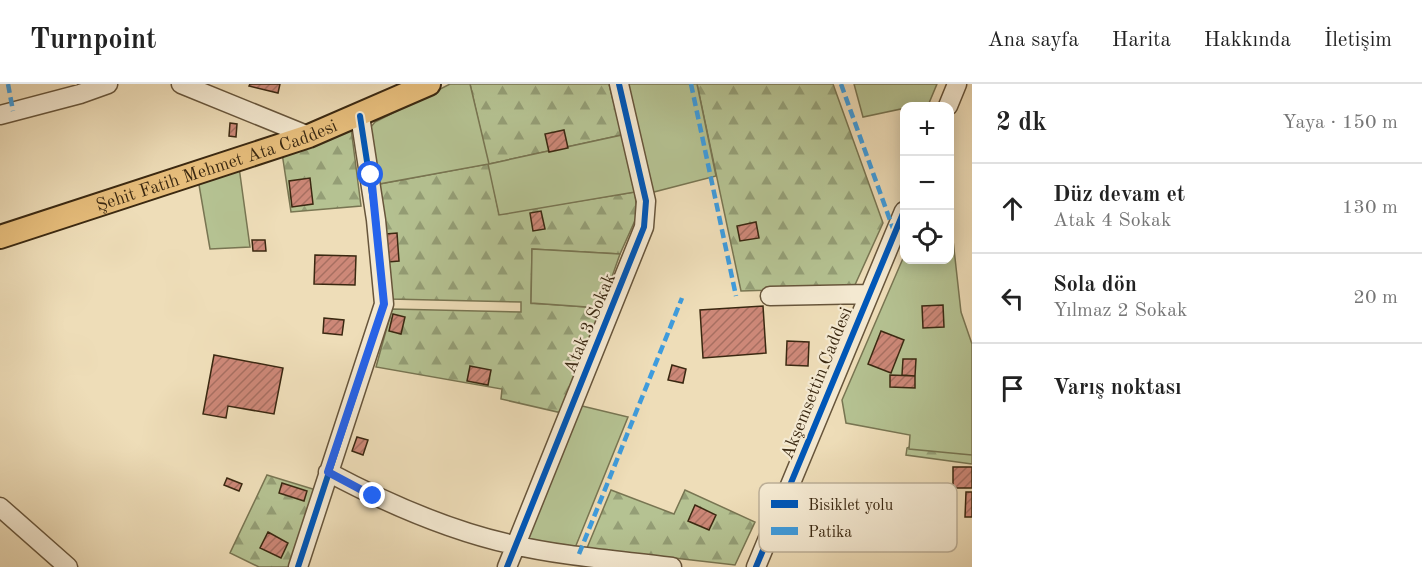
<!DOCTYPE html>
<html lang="tr">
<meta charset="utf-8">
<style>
body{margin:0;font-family:"Old Standard TT",serif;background:#f2f2f2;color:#222}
.controls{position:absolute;right:18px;top:18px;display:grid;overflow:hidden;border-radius:12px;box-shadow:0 3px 15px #0003}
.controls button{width:54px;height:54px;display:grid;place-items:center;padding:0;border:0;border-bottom:2px solid #e0e0e0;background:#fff;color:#222;font:30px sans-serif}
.stop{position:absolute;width:18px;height:18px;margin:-14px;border:4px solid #2563eb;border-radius:50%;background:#fff}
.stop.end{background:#2563eb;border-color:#fff;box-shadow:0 2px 6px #0008}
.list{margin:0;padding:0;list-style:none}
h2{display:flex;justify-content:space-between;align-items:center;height:78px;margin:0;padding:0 24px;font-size:26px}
h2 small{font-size:20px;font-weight:400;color:#767676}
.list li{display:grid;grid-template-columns:39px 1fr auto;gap:18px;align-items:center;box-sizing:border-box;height:90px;padding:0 24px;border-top:2px solid #e0e0e0}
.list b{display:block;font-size:22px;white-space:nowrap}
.list p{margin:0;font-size:20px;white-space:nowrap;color:#767676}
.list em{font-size:20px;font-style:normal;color:#767676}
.icon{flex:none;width:33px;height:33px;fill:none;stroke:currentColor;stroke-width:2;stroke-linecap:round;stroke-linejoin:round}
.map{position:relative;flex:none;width:972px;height:483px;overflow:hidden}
header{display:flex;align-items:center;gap:36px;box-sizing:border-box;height:84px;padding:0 30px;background:#fff;border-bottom:2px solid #e0e0e0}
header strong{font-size:28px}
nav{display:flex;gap:33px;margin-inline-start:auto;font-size:21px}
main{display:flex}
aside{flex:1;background:#fff}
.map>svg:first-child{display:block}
.forest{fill:url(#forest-firs);stroke:#787552;stroke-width:1.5}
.garden{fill:#b5c292;stroke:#787552;stroke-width:1.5}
.building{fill:url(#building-hatch);stroke:#3a2811;stroke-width:1.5}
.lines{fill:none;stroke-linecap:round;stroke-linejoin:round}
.minor-casing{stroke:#67553b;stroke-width:21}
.major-casing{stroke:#3a2811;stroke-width:26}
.minor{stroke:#f4e9d1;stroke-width:18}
.major{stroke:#e7be7c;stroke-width:22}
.quiet{stroke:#3e9cde;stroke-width:4.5;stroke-dasharray:9 4.5;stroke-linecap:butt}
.cycleway-casing{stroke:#f4e9d1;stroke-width:10}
.cycleway{stroke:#0057b8;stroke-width:6}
.route{stroke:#2563eb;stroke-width:8}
.labels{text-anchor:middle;stroke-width:4.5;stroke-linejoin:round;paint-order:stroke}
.street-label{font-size:18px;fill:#3a2811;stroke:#f4e9d1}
.key{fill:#f4e9d1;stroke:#bcaf97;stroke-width:1.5}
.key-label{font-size:16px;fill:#3a2811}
</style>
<header>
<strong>Turnpoint</strong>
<nav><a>Ana sayfa</a><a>Harita</a><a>Hakkında</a><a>İletişim</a></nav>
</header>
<main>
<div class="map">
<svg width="972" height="483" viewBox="0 0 972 483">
<defs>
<pattern id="forest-firs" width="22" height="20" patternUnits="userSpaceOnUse" patternTransform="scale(1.5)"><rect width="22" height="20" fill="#b5c292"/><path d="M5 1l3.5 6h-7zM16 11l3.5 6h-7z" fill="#949e76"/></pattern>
<pattern id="building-hatch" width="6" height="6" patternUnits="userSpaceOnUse" patternTransform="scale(1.5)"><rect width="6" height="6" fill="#cd8878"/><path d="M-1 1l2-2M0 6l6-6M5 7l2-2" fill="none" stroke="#a76f61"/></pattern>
</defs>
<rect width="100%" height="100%" fill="#eeddb8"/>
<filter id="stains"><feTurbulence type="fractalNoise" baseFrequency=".00333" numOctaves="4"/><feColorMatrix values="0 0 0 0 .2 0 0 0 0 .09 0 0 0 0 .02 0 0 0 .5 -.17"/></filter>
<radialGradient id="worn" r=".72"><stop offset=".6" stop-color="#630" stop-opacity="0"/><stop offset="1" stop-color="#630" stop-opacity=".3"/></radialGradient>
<path class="forest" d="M470 0H609L622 51 489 80 499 130 635 108 637 132 620 170 532 165 531 219 601 224 562 329 501 315 502 305 376 283 392 225 521 228V218L390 215 379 100 488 80Z
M697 0H833L883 139 854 203 741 207Z
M351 44 361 122 291 128 282 69Z
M912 362 972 365V380L906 371 907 364Z
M267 391 316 406 290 483H259L230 469Z
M611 406 674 430 685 406 755 438 735 481 587 464Z"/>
<path class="garden" d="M450 0H470L489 80 622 51 635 108 499 131 488 80 379 100 370 44 375 38Z
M623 0H697L716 92 650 109Z
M854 0H937L929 19 863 33Z
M239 83 250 163 210 165 198 95Z
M950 129 961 228 972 260V371L909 365 910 351 846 339 842 316 904 172V176H950Z
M532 165 620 170 601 224 531 219Z
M578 321 628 333 575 464 522 454Z"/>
<path class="building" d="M250 0H280L278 9 249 2Z
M230 39 237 40 236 53 229 52Z
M564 46 568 64 549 68 545 50Z
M310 94 313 120 292 123 289 97Z
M541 127 545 145 533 147 530 129Z
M756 138 759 154 740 157 737 142Z
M397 149 399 177 388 178 386 150Z
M252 156H265L266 167H253Z
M315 171 356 172 355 201 314 200Z
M943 221 944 243 923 244 922 222Z
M763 222 766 269 703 274 700 226Z
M393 230 405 233 401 250 389 247Z
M324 234 344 236 342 251 323 249Z
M881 247 904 256 891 289 868 280Z
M787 257 809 258 808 282 786 281Z
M214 271 283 284 274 330 228 322 226 334 203 330Z
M903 275H916L915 292 902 291Z
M672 281 686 285 683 299 668 296Z
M470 282 491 286 488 301 467 297Z
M890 291 915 292V304L890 303Z
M357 353 368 356 363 371 352 367Z
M953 383H972V404H953Z
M227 394 242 400 239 407 224 401Z
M282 399 307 407 304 417 279 409Z
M966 408H972V433H965Z
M695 421 716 431 709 446 688 437Z
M268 448 288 459 281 474 260 464Z"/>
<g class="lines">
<g class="minor-casing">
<path id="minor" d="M181 0 309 52
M948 22 957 0
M0 31 80 10 108 0
M770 212 869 210
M328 388C386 419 450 447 514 461 566 473 620 476 672 483
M0 423 68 483
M298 483 384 220 376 136 360 32
M507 483 644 143 646 117 619 0
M756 483 904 127"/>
</g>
<g class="major-casing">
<g id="major">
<path id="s1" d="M0 153 309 52 429 0"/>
</g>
</g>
<use href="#minor" class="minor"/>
<use href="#major" class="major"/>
<path class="quiet" d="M8 0 13 27
M691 0 736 212
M841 0 895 150
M579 470 682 214"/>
<g class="cycleway-casing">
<path id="cycleway" d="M298 483 384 220 376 136 360 32
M507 483 644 143 646 117 619 0
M756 483 904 127"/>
</g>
<use href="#cycleway" class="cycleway"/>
</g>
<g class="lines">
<path class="route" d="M371 91 384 220 328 388 373 412"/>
</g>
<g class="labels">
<g class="street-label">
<text dy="6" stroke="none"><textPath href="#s1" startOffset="228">Şehit Fatih Mehmet Ata Caddesi</textPath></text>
<text transform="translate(589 239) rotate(-67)" y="6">Atak 3 Sokak</text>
<text transform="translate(816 299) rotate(-68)" y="6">Akşemsettin Caddesi</text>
</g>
</g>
<rect x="759" y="399" width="198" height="69" rx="9" class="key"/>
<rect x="771" y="416" width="27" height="8" fill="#0057b8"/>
<rect x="771" y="443" width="27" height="8" fill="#3e9cde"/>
<g class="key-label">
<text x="808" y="426">Bisiklet yolu</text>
<text x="808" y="453">Patika</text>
</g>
<rect width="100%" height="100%" filter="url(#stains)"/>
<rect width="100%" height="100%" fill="url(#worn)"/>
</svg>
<div class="controls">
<button>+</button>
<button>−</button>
<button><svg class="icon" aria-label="locate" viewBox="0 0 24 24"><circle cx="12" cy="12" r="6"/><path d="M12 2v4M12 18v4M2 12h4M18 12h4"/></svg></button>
</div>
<div class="stop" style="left:371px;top:91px"></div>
<div class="stop end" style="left:373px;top:412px"></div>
</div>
<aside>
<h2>2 dk<small>Yaya · 150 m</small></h2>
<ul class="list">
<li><svg class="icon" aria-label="ahead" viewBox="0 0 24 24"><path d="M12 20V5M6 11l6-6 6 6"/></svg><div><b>Düz devam et</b><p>Atak 4 Sokak</p></div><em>130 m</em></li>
<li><svg class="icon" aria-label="left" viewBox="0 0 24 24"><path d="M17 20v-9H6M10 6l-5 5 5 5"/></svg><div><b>Sola dön</b><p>Yılmaz 2 Sokak</p></div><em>20 m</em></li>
<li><svg class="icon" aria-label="arrive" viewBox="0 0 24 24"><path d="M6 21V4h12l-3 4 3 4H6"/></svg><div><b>Varış noktası</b></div></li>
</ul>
</aside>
</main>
